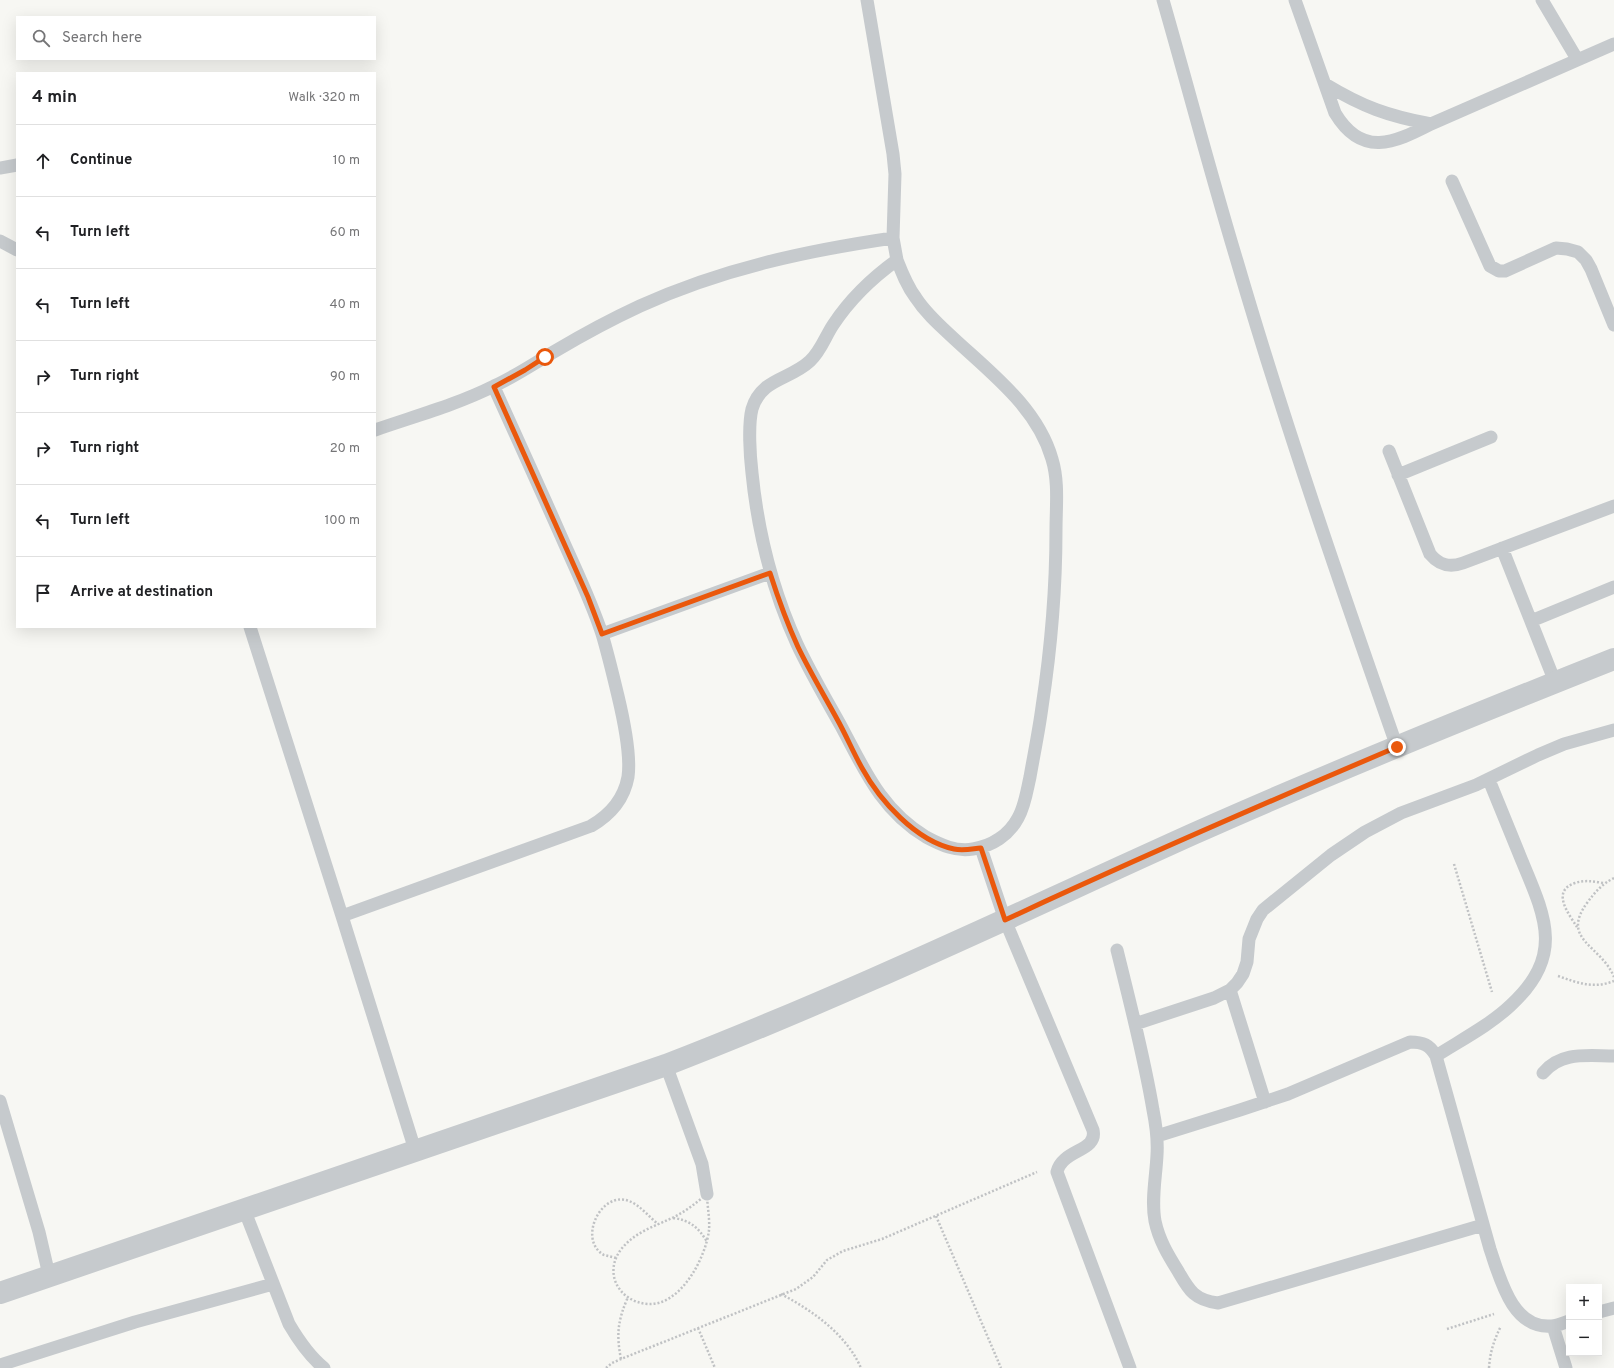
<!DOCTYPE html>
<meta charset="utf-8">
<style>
body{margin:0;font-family:Overpass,sans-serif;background:#f6f6f6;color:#202124}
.controls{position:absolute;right:12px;bottom:12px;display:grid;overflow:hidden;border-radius:0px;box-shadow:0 4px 16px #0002}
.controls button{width:36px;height:36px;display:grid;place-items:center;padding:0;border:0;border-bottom:1px solid #e0e0e0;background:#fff;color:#202124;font:20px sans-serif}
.stop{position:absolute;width:12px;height:12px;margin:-9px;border:3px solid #ea580c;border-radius:50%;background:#fff}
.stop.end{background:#ea580c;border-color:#fff;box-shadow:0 1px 4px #0008}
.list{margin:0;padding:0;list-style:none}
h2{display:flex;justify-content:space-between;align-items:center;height:52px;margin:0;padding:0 16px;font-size:17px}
h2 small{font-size:13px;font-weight:400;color:#757577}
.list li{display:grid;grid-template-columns:26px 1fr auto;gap:12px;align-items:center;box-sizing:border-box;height:72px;padding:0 16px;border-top:1px solid #e0e0e0}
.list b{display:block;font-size:15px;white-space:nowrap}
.list em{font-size:13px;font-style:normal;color:#757577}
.icon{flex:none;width:22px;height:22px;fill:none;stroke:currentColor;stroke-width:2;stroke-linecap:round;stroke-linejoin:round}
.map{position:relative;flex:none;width:1614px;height:1368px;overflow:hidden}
.search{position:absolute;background:#fff;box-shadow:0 4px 16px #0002;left:16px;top:16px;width:360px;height:44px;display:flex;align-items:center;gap:10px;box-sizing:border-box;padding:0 14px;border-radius:0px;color:#757577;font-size:15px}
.panel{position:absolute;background:#fff;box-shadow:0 4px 16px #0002;left:16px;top:72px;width:360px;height:556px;border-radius:0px}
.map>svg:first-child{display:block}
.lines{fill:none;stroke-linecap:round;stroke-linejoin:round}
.path{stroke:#c0c2c4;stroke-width:2.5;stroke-dasharray:2 2;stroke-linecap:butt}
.service{stroke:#c6cacd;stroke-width:13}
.minor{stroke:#c6cacd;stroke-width:22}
.route{stroke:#ea580c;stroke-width:5}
</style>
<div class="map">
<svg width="1614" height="1368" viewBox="0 0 1614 1368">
<rect width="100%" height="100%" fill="#f7f7f3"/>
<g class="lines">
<path class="path" d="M1454 864 1492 992
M1614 878C1602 884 1595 892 1587 903 1560 940 1601 945 1614 977
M1577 927C1568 913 1551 891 1575 883 1584 880 1593 881 1603 883
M1558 976C1578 983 1594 989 1614 981
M707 1194C707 1205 710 1218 709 1230 706 1257 681 1306 648 1304 618 1302 602 1271 623 1247 636 1232 655 1226 672 1218 685 1212 696 1203 707 1194Z
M936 1216 1001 1368
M673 1218C690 1220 699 1228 707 1242
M616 1258C612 1257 608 1256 604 1255 577 1240 601 1190 629 1201 640 1205 649 1217 658 1224
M781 1294C813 1311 846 1334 861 1368
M698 1328 715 1368
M1447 1329 1494 1314
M621 1359C616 1334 618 1320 628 1297
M606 1368 612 1363 621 1359 796 1289 813 1277 827 1260 843 1251 882 1239 1037 1172
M1489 1368C1490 1352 1494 1340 1501 1326"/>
<path class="service" d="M867 0 893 154 895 174 893 238 897 260
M1163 0C1188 87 1211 175 1237 261 1285 425 1341 587 1397 747
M1295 0 1335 113C1362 158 1394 143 1431 124L1614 44
M1542 0 1577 59
M1325 84C1363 107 1388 116 1431 124
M0 168 17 165
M1452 181 1490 266 1499 271H1505L1556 248 1567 249 1578 252 1586 260 1591 269 1614 325
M0 241 17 250
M897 260C902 273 907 286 916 298 925 312 937 323 949 334 988 371 1037 406 1052 459 1059 482 1056 506 1056 530 1056 589 1051 648 1042 707 1039 730 1034 754 1030 777 1027 790 1025 806 1018 818 1009 835 992 846 973 849 956 852 941 845 926 837 881 810 864 769 841 726 826 699 810 672 797 644 772 589 758 533 752 473 750 456 748 425 752 409 761 378 790 380 810 361 821 351 825 337 833 325 850 299 872 278 897 260Z
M375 430C415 416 456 405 494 386 516 376 536 362 557 350 584 334 612 319 640 306 721 269 805 251 893 238
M1389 451 1430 554C1439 565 1449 568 1463 563L1614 506
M1398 475 1491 437
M1502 548 1555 682
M1531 621 1614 587
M250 627 342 916 415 1150
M602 634 770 573
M981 848 1005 920 1093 1130C1098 1152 1062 1149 1057 1172L1130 1368
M342 916 591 826C610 815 624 799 628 777 631 756 623 717 618 696 613 675 608 654 602 634 591 600 575 568 561 536 539 486 516 436 494 387
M1117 950C1130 1003 1144 1056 1153 1110 1156 1125 1158 1140 1157 1155 1156 1177 1151 1200 1155 1221 1159 1240 1168 1255 1178 1271 1189 1290 1194 1300 1218 1303L1483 1225
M1230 990 1265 1102
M1135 1024 1214 998 1230 990 1237 983 1243 974 1247 962 1249 939 1257 919 1263 910 1331 855 1365 832 1401 813 1476 785 1538 755 1564 744 1614 730
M1436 1056C1461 1040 1490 1025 1511 1005 1564 956 1546 918 1522 861 1511 834 1500 807 1489 780
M666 1065 702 1164 707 1194
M1543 1073C1561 1051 1588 1056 1614 1056
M0 1101 39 1232 49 1275
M1157 1136 1240 1110 1288 1094 1410 1042C1423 1042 1430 1045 1436 1056L1490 1249C1500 1278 1512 1329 1551 1326 1557 1326 1563 1323 1569 1321
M244 1209 289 1324C299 1341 309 1356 324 1368
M1599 1312 1614 1308
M1553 1326 1566 1368
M0 1365 135 1322 273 1284"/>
<path class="minor" d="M0 1293 666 1065C845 996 1018 913 1193 834 1332 772 1473 715 1614 659"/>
</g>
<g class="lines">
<path class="route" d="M545 357 525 370 494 387 588 597 602 634 770 573C778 598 787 623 798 647 810 672 824 695 837 719 846 735 853 752 862 768 880 801 916 841 954 849 963 851 971 849 981 848L1005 920C1134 860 1265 803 1397 747"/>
</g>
</svg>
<div class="controls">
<button>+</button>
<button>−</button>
</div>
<div class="stop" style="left:545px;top:357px"></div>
<div class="stop end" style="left:1397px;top:747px"></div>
<div class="search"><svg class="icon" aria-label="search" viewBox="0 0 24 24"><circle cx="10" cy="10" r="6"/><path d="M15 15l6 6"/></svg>Search here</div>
<section class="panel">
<h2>4 min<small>Walk · 320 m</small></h2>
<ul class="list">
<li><svg class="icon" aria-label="ahead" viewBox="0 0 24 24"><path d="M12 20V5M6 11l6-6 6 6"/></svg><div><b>Continue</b></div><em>10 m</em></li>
<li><svg class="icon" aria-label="left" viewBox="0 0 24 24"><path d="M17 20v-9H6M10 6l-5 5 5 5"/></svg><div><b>Turn left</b></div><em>60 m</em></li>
<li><svg class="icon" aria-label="left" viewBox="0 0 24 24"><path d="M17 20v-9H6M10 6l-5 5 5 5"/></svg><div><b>Turn left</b></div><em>40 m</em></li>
<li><svg class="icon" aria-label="right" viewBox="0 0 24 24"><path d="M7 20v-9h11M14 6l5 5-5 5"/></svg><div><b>Turn right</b></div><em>90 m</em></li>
<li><svg class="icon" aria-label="right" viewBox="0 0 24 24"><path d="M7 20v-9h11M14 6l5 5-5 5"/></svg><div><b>Turn right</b></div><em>20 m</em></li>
<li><svg class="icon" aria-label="left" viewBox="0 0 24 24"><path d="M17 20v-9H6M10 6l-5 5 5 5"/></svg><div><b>Turn left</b></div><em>100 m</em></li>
<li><svg class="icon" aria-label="arrive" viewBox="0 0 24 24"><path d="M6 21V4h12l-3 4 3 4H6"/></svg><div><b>Arrive at destination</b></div></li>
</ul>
</section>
</div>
